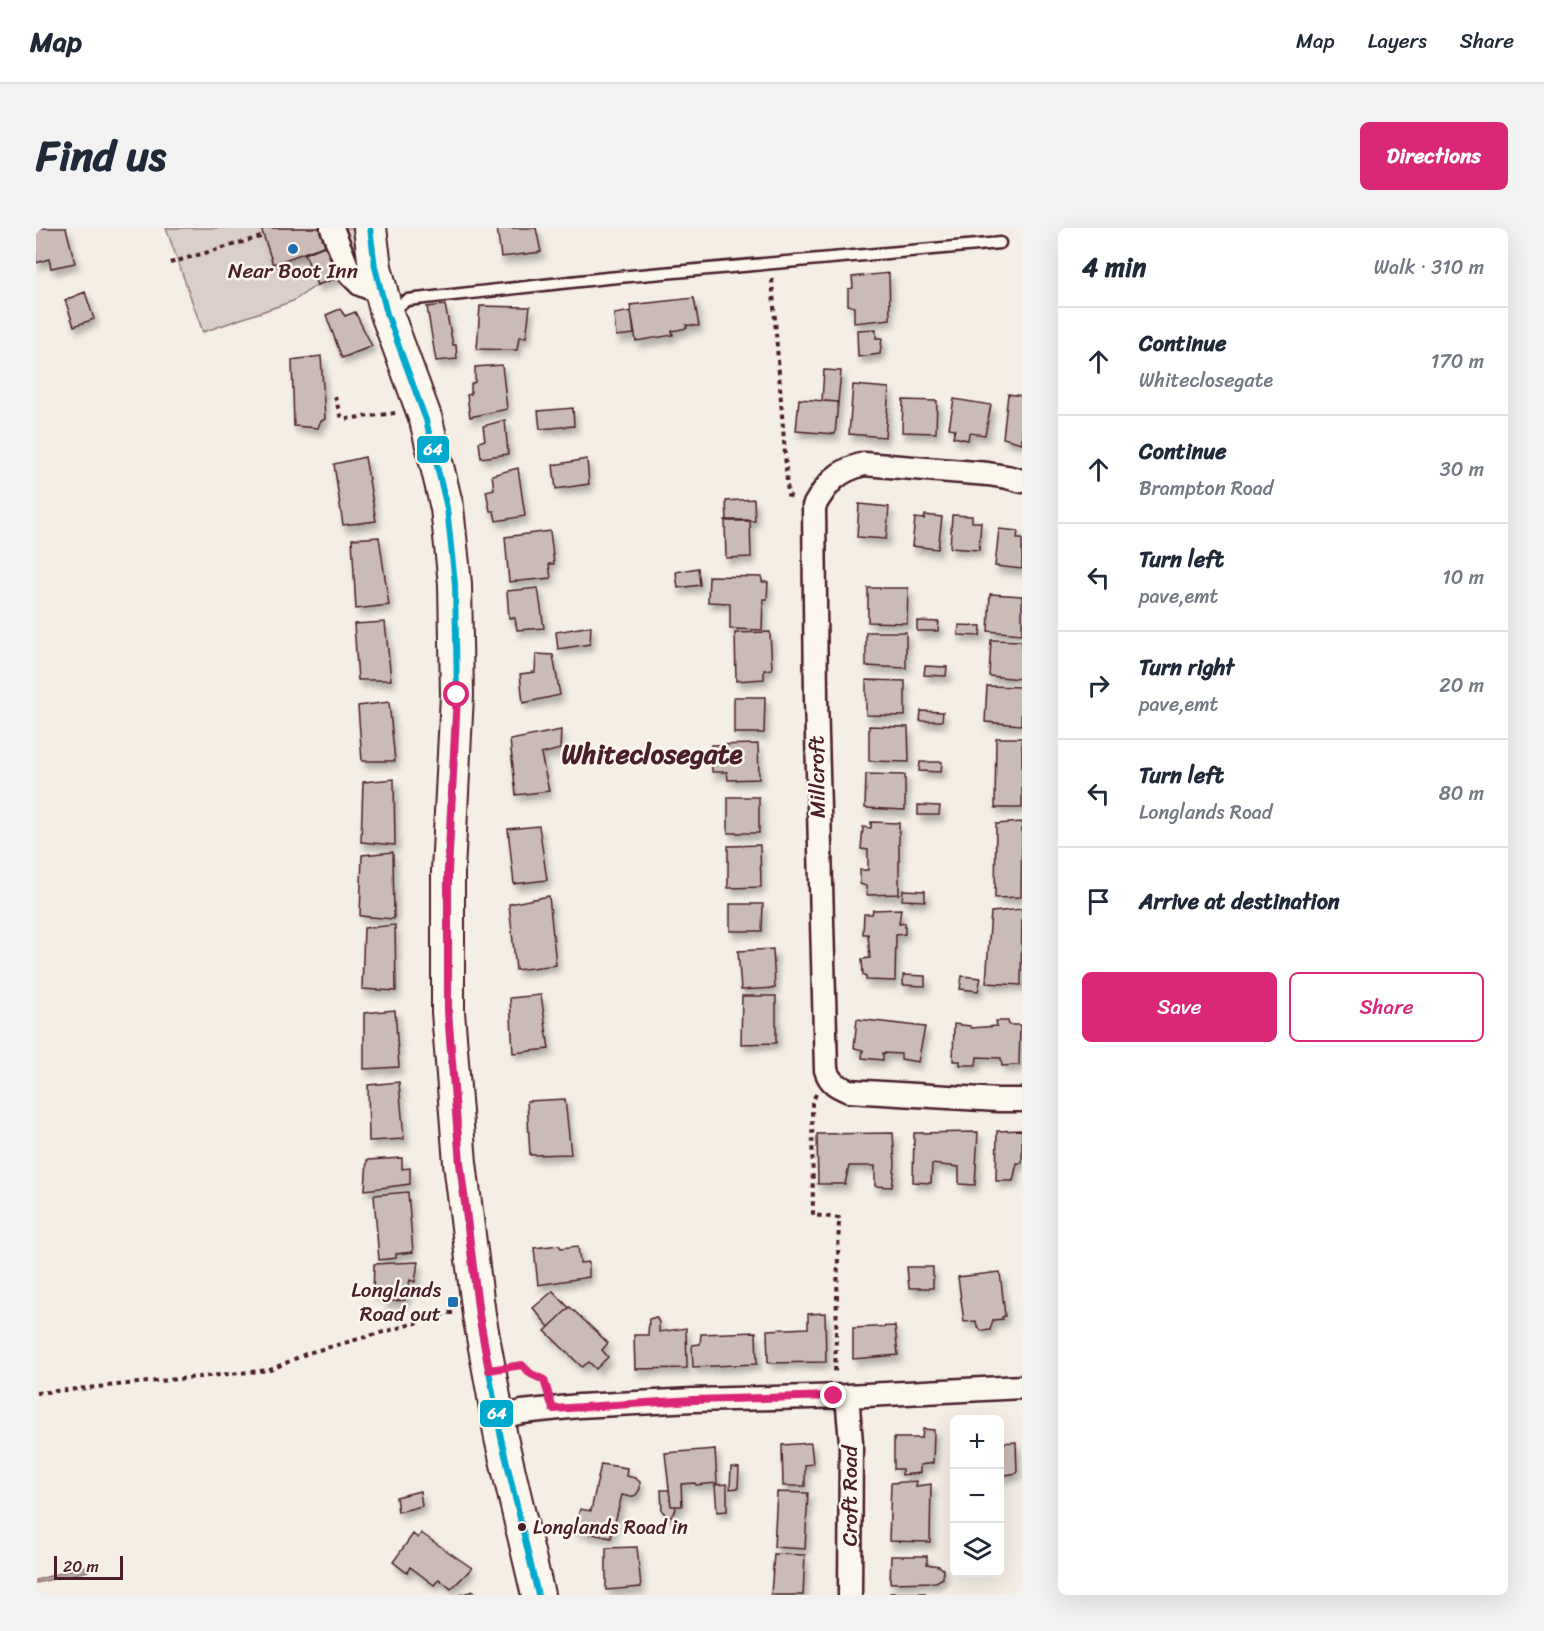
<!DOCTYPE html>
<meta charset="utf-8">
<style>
body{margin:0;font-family:Sriracha,sans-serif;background:#f2f2f3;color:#1f2937}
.controls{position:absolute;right:18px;bottom:18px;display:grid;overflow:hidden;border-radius:9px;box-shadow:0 6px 24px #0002}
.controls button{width:54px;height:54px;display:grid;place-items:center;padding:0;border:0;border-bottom:2px solid #e0e1e3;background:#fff;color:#1f2937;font:30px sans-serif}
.scale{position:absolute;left:18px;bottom:15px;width:69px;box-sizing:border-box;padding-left:6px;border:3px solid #4a1f2b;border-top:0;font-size:16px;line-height:21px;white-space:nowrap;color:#4a1f2b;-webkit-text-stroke:4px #fbf7ec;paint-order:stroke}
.stop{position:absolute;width:18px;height:18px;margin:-14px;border:4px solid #db2777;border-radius:50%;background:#fff}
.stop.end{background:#db2777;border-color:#fff;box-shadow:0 2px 6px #0008}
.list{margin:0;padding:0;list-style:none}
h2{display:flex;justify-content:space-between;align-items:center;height:78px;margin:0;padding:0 24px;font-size:26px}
h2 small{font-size:20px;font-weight:400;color:#747a83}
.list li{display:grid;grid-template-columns:39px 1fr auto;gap:18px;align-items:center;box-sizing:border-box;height:108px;padding:0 24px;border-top:2px solid #e0e1e3}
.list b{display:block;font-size:22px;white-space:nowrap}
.list p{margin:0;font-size:20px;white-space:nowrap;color:#747a83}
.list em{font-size:20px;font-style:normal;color:#747a83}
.actions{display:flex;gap:12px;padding:18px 24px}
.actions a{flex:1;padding:14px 0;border:2px solid #db2777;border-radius:9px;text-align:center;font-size:21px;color:#db2777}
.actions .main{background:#db2777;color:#fff}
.icon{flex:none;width:33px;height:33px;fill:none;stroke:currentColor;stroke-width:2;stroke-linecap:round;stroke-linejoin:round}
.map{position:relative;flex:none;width:986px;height:1367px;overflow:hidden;border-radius:9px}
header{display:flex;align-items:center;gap:36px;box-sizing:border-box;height:84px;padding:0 30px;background:#fff;border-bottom:2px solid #e0e1e3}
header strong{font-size:28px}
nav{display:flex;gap:33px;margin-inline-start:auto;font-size:21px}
.intro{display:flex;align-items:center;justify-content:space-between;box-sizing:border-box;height:144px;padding:0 36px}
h1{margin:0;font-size:42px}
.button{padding:15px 27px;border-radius:9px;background:#db2777;color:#fff;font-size:21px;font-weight:700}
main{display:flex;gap:36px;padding:0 36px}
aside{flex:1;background:#fff;border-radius:9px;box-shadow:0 6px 24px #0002}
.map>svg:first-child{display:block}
.green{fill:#dbd0c9;stroke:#92787a;stroke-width:1.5}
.water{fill:#baa7a5;stroke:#8d7174;stroke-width:1.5}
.building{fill:#cabbb6;stroke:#4a1f2b;stroke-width:1.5;filter:url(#shadow)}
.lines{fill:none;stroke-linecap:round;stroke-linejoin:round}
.service-casing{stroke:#4a1f2b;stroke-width:15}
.minor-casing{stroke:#4a1f2b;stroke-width:27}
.secondary-casing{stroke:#4a1f2b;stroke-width:36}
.path{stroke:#4a1f2b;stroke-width:4;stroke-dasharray:4.5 4.5;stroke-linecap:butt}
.service{stroke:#fbf7ec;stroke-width:10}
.minor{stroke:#fbf7ec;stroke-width:22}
.secondary{stroke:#fbf7ec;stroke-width:32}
.bus-1-casing{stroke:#fbf7ec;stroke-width:10}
.bus-1{stroke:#00a9ce;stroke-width:6}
.route{stroke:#db2777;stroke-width:8}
.poi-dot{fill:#1f6fb2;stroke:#fbf7ec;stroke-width:2}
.bus-dot{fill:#4a1f2b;stroke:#fbf7ec;stroke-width:2}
.labels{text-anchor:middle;stroke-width:5;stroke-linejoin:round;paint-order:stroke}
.bus-label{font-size:20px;fill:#4a1f2b;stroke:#fbf7ec;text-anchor:start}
.poi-label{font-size:21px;fill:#4a1f2b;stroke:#fbf7ec}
.street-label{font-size:21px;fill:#4a1f2b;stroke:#fbf7ec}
.district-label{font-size:27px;font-weight:bold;fill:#4a1f2b;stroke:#fbf7ec}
.line-badge{stroke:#fbf7ec;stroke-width:2}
.badge-label{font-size:16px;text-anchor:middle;font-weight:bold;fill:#fff}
</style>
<header>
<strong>Map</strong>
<nav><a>Map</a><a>Layers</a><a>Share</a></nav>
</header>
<div class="intro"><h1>Find us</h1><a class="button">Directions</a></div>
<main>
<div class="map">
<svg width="986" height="1367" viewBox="0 0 986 1367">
<defs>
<filter id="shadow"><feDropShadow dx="3.5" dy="6" stdDeviation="3" flood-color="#0004"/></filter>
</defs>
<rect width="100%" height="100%" fill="#f4eee4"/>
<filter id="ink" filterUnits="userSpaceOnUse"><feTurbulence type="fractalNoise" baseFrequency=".0167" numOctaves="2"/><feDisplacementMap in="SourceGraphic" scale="12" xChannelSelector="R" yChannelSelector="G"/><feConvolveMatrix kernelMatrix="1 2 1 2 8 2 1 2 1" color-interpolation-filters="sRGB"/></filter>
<g filter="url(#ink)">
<path class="green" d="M130 0H318L320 16 319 32 306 48 281 57 257 73 167 104Z"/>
<path class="water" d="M48 1338 52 1343 0 1355V1352Z"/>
<path class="building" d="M0 0H30L39 35 15 40 13 31 0 35Z
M225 0H286L293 16 237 36Z
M461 0H500L505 24 465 29Z
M293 16 306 48 281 57 269 26Z
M853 45 854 91 818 95V79L812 77V61L817 60 816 49Z
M49 64 58 91 38 98 29 72Z
M658 70 663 98 650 97 651 100 636 103 637 107 600 113 594 77Z
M409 77 417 117H420L421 131 400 133 391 79Z
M444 78 494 79 490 109H483L481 122 441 121Z
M304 81 309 88 319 84 336 118 306 130 290 87Z
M595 83 598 106 580 108 578 86Z
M840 101V110H846L844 126 822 129 821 102Z
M285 128 289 191 284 194 282 200 258 198 256 132Z
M466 137 471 181 434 189 431 167 435 166V156L439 154V139Z
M788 142 805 143 802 174 786 173Z
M817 157 853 160 849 209 813 206Z
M972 166 986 168V215L967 210Z
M763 171 802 174 799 206 760 203Z
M918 171 955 177 949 207 933 205 932 212 917 209 919 201 913 200Z
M867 172 901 173 900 205 866 204Z
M537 180 538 198 504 201 502 183Z
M469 192 472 226 445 230 443 214 449 212 447 198Z
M329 229 340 293 307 297 298 236Z
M551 231 553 256 520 261 517 237Z
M482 240 489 288 460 293 458 283H454L450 263 458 261 456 247Z
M718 271 719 293H691L690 273Z
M823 276 853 279 850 311 821 309Z
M889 287 906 289 902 321 876 318 879 290 888 291Z
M916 287 936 288V294H945L943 322 914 320Z
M689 292H714L715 329 690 330Z
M963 301 982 303 981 311H986V341L959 338Z
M514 303 518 336H513L515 350 473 354 469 309Z
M343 309 353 377 320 381 316 311Z
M662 340 664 357 642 360 640 344Z
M673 348 726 349V354H732L731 371H727L726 402 694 401V375L672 374Z
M502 360 508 400 481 402 479 390H473L471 363Z
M832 360H872L871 395 832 394Z
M954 366 986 368V406L952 403Z
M881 393 903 394 902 403H881Z
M349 394 355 452H322L318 396Z
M923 397 945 398 944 408 922 407Z
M555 398 554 416 522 421 520 404Z
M734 404 736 441 728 442V451L700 453 699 405Z
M830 404H870V440L830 438Z
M955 412 986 413V451L953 448Z
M500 426 517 427 524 467 487 475 484 446 499 444Z
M889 438 911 439 910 448 888 447Z
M830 452 869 453V488L830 487Z
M951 458 986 459 985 497 949 494Z
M698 469H729L728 505H698Z
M353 474 359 533H326L322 478Z
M885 483 907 484 906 493H884Z
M833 498 872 499 873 534 833 533Z
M525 502 524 521 505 526 513 563 480 567 474 512Z
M960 510H986V580H959Z
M722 516 723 551 692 552 691 544H676L675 517Z
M884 534H906L905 544 883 543Z
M830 546 869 547V582L829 580Z
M358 551 359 617 325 614 327 554Z
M692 569H723V605H692Z
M882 577 904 578 903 587H882Z
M835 594 863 595V666L831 667 830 658 824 656V642H832V622L825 621 827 599 835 600Z
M986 594 985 669 959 670 960 596Z
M503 598 511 652 478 656 472 601Z
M724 617 725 659 692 660V618Z
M357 624 358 691 324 688 326 627Z
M867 662 889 663V673L866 672Z
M513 668 520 737 480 742 473 676Z
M694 676H727L726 703H694Z
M865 681 863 696 869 695V706L860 707 859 753 830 752V748L827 747 826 731 834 730 832 706H827L828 686H836L837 682Z
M986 681 985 757 950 755 955 684Z
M359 697 360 763 326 761 328 700Z
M737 721 739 760 705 762 702 723Z
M867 747 889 748V758L867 757Z
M926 748 945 750 942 763 924 761Z
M505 767 513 821 477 825 474 770Z
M706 768H740V815L705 816Z
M359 782 363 839 328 841V785Z
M821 791 889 799 882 834 865 831V826L847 825V832L826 830 827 822 818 820Z
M960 793H972L973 797H984L983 837 966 838 965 830 941 829 940 837H924V833H917L918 796 934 798 935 800 961 798Z
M363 854 368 911 333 913 332 857Z
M529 871 535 926 494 927 491 873Z
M986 902V935H981L977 953H960L961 903Z
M942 904 939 957 923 956V939L896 936 895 955 877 954 878 905Z
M857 905 859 937 856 959 839 958V938H813L809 956H782L781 906Z
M366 930V941L374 940V956L329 962 331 932Z
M372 964 377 1024 360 1026V1030L343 1032 338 967Z
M523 1017 525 1020 542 1018 544 1035 553 1034V1049L502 1057 498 1020Z
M382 1034 379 1054 374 1052 369 1072 347 1074 348 1068 337 1066 338 1036Z
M871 1039H897V1060H873Z
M964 1044 969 1088 966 1089 967 1091 957 1092 954 1102 946 1103 941 1098 940 1093 928 1094 922 1049Z
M517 1063 533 1080 513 1099 497 1080Z
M534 1079 572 1115 566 1122 572 1129 560 1141 553 1134 546 1139 509 1103Z
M789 1085 790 1134 732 1135 731 1102 772 1100V1086Z
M620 1089 623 1094V1104L650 1100 651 1140 599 1141 598 1107H612L613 1091Z
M859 1098 862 1127 817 1131V1100Z
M720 1104 721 1136 657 1139 656 1117 664 1116 665 1106Z
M887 1201 898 1202 897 1235 884 1237V1245L866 1247V1241H858V1210H886Z
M980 1214 981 1245 963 1248V1215Z
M775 1215 777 1236 769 1237V1258H747L746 1217Z
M679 1221 681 1255 660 1257 659 1255 645 1256 646 1278H635L629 1225Z
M565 1236 591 1240 590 1248 599 1250 604 1254V1261L600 1267 595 1269 586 1267 575 1310 538 1302 544 1281 555 1283Z
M695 1239 703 1240 702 1260 694 1261Z
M881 1253 880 1258 895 1256 894 1314 853 1313 855 1255Z
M691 1256V1283L681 1284 679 1257Z
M625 1262H633L635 1278H639L640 1281 635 1288H631L626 1283Z
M384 1263 386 1278 362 1284 360 1269Z
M741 1264 772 1265 769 1321 738 1319Z
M385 1305 436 1340 415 1361 403 1351 398 1357 374 1339 371 1345 357 1334 377 1306 382 1310Z
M601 1319 605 1359 570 1362V1320Z
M738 1326 769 1327 767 1367H735Z
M855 1328H891V1336L903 1338 907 1341V1350L900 1354 854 1355Z
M438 1363 439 1367H423Z
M854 1365H889L888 1367H854Z"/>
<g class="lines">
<g class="service-casing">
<path id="service" d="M354 84 371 72 571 50 964 15"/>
</g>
<g class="minor-casing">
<path id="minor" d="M296 0 314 46 324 56 346 65
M986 253 971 249 952 246 828 236C801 243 792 254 778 278L780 470 790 842C794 855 801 858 813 863L962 872H986
M811 1168 815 1214 814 1367
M462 1190 486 1184 543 1178 657 1172 811 1168 986 1159"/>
</g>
<g class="secondary-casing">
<path id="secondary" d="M334 0 339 39 351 86 390 192 411 280 419 356 421 467 412 643V784L424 935 443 1087 457 1163 465 1210 502 1367"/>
</g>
<path class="path" d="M134 35 228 8
M736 51 752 267 758 270
M299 168 304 187 309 191 360 185
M780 866 776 875 777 987 803 990 799 1147
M478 1138 486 1137 495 1146 508 1152 510 1160
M0 1165 234 1142 272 1125 398 1090 410 1085H418"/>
<use href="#service" class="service"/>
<use href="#minor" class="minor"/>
<use href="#secondary" class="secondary"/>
<g class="bus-1-casing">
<path id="bus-1" d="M334 0 339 39 351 86 390 192 411 280 419 356 421 467 412 643V784L424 935 443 1087 465 1210 502 1367"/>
</g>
<use href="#bus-1" class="bus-1"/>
</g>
</g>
<g class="lines" filter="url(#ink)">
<path class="route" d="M421 467 412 643V784L424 935 443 1087 453 1142 486 1137 495 1146 508 1152 517 1181 657 1172 798 1168"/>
</g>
<g class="poi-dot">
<circle cx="257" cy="21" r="6"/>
<rect x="411" y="1068" width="12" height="12" rx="3"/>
</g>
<circle class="bus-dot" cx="486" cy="1299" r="5"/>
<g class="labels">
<g class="bus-label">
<text x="497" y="1306">Longlands Road in</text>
</g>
<g class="poi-label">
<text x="257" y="50">Near Boot Inn</text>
<text x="405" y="1069" text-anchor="end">Longlands<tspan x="405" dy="24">Road out</tspan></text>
</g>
<g class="street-label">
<text transform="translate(781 549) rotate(-91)" y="7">Millcroft</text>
<text transform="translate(814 1268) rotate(-90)" y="7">Croft Road</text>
</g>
<g class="district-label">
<text x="616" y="535">Whiteclosegate</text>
</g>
</g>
<g class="line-badge">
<rect x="380" y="207" width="34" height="29" rx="6" fill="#00a9ce"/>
<rect x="443" y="1171" width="35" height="29" rx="6" fill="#00a9ce"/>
</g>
<g class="badge-label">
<text x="397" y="227">64</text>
<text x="461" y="1191">64</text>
</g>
</svg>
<div class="controls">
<button>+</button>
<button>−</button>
<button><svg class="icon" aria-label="layers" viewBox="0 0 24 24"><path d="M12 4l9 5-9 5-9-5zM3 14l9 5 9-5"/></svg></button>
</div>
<div class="scale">20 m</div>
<div class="stop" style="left:421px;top:467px"></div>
<div class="stop end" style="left:798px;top:1168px"></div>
</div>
<aside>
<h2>4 min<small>Walk · 310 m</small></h2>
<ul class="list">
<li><svg class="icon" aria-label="ahead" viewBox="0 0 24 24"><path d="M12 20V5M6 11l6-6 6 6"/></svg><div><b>Continue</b><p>Whiteclosegate</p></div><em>170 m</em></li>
<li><svg class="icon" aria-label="ahead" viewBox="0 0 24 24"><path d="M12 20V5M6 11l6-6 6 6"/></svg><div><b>Continue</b><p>Brampton Road</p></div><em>30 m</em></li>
<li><svg class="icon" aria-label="left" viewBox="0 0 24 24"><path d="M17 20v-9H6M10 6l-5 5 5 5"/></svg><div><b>Turn left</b><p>pave,emt</p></div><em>10 m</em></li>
<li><svg class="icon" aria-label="right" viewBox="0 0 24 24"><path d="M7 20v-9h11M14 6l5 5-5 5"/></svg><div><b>Turn right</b><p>pave,emt</p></div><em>20 m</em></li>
<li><svg class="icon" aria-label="left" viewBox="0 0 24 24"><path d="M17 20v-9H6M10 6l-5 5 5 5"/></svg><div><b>Turn left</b><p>Longlands Road</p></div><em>80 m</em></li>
<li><svg class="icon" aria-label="arrive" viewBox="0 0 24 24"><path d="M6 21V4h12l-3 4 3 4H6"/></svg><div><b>Arrive at destination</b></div></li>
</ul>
<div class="actions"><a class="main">Save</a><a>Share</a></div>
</aside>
</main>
